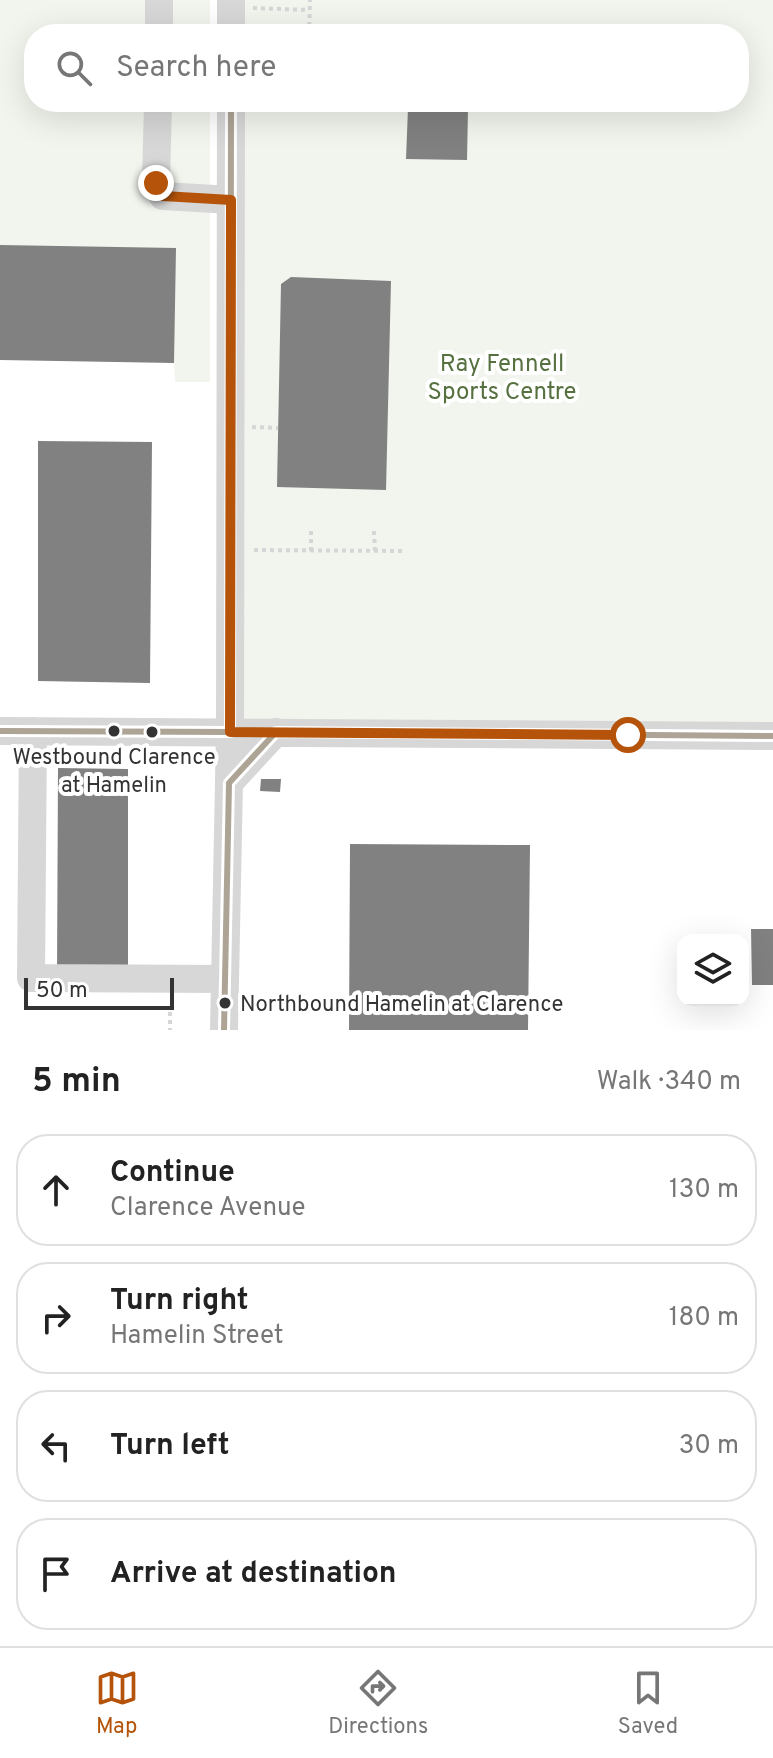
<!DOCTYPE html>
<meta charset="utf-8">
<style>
body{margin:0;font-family:Overpass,sans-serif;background:#f2f2f2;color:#222}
.controls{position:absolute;right:24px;bottom:24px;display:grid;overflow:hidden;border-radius:16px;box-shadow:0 8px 32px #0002}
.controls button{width:72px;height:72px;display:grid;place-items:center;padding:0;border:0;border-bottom:2px solid #e0e0e0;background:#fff;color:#222;font:40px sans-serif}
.scale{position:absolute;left:24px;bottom:20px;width:150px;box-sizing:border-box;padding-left:8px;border:4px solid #333;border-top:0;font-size:22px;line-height:28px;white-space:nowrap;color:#333;-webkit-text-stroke:6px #fff;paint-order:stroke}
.stop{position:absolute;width:24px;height:24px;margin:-18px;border:6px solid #b45309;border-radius:50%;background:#fff}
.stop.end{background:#b45309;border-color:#fff;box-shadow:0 2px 8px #0008}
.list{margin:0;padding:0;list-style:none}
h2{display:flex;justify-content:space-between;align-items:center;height:104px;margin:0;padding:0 32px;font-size:34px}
h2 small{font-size:26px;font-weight:400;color:#767676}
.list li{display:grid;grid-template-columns:52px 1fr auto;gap:24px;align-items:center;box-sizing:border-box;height:112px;margin:0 16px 16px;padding:0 16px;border:2px solid #e0e0e0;border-radius:32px}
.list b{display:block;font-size:30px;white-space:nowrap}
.list p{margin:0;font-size:26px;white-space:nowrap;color:#767676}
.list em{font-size:26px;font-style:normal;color:#767676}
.icon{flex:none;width:44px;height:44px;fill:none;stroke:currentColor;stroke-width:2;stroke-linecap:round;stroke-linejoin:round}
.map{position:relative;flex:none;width:773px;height:1030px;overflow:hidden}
.search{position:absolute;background:#fff;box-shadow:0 8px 32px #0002;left:24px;right:24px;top:24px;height:88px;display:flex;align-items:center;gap:20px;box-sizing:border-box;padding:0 28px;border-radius:32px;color:#767676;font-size:30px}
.sheet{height:616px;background:#fff}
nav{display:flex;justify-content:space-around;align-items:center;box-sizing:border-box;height:112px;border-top:2px solid #e0e0e0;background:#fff;font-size:22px;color:#767676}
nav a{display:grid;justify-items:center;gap:4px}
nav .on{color:#b45309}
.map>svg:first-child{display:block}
.green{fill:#f1f5ed}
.building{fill:#818181}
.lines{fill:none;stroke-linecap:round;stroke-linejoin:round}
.path{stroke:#d6d6d6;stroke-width:4;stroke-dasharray:4 4;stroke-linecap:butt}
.minor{stroke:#d7d7d7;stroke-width:28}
.bus-1-casing{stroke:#fff;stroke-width:12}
.bus-2-casing{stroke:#fff;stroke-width:12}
.bus-1{stroke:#ada496;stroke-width:6}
.bus-2{stroke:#ada496;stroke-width:6}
.route{stroke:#b45309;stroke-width:10}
.bus-dot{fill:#333;stroke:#fff;stroke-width:3}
.labels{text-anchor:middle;stroke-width:8;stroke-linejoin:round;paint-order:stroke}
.bus-label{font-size:22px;fill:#333;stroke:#fff}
.park-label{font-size:24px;fill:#56703f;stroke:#fff}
</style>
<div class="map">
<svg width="773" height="1030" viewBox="0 0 773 1030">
<rect width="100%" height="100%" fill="#fff"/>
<path class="green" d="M0 0H210V34H34V102H210V382H175L174 363 0 245Z
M231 0H773V736L230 732 231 102H739V34H231Z"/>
<path class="building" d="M408 108 468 109 467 160 406 159Z
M0 245 176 248 174 363 0 360Z
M291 277 391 281 386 490 277 487 281 284Z
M38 441 152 442 150 683 38 681Z
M58 768 128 769V976L57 975Z
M261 779H281L280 792 260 791Z
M350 844 530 845 528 1030H349Z
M751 929H773V985H752Z"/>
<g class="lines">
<path class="path" d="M253 8 309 10
M309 34 310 0
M252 427 278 428
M374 531 375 551
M254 550 404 551
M311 551V531
M170 1012V1030"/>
<path class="minor" d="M159 34V0
M231 34V0
M158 102 156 183 163 196 231 200
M0 731 773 736
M33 731 31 978 225 979
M229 783 276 732
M224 1030 230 732 231 102"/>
<g class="bus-1-casing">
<path id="bus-1" d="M0 731 230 732
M230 732 231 102"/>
</g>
<g class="bus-2-casing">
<path id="bus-2" d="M224 1030 229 783 276 732 773 736"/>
</g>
<use href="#bus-1" class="bus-1"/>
<use href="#bus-2" class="bus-2"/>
</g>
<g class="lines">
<path class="route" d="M156 183 163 196 231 200 230 732 628 735"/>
</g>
<g class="bus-dot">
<circle cx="114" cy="731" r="7"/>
<circle cx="152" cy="732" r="7"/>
<circle cx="225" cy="1003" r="7"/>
</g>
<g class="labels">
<g class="bus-label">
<text x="114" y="764">Westbound Clarence<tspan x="114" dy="28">at Hamelin</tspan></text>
<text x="240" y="1011" text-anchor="start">Northbound Hamelin at Clarence</text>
</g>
<g class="park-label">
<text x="502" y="371">Ray Fennell<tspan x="502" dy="28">Sports Centre</tspan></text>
</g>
</g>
</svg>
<div class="controls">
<button><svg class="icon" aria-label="layers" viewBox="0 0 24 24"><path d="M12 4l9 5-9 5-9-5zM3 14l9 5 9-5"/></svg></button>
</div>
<div class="scale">50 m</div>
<div class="stop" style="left:628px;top:735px"></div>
<div class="stop end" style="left:156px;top:183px"></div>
<div class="search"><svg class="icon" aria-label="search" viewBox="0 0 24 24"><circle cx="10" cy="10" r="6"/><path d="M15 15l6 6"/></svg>Search here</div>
</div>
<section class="sheet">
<h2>5 min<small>Walk · 340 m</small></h2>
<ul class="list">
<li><svg class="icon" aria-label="ahead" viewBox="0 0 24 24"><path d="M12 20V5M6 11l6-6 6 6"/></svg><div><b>Continue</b><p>Clarence Avenue</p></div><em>130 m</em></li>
<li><svg class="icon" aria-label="right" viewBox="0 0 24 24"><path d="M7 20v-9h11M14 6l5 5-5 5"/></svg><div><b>Turn right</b><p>Hamelin Street</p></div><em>180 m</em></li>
<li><svg class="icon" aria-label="left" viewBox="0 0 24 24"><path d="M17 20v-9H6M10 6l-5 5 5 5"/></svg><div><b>Turn left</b></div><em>30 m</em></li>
<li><svg class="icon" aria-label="arrive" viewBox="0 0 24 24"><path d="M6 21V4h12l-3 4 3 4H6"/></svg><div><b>Arrive at destination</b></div></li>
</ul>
</section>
<nav>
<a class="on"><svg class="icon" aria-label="map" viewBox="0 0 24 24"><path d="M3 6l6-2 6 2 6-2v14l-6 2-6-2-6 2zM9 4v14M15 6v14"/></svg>Map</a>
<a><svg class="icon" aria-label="directions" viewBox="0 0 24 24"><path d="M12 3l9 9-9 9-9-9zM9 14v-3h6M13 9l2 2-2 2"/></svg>Directions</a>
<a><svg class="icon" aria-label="saved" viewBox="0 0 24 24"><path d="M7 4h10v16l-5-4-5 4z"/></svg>Saved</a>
</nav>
